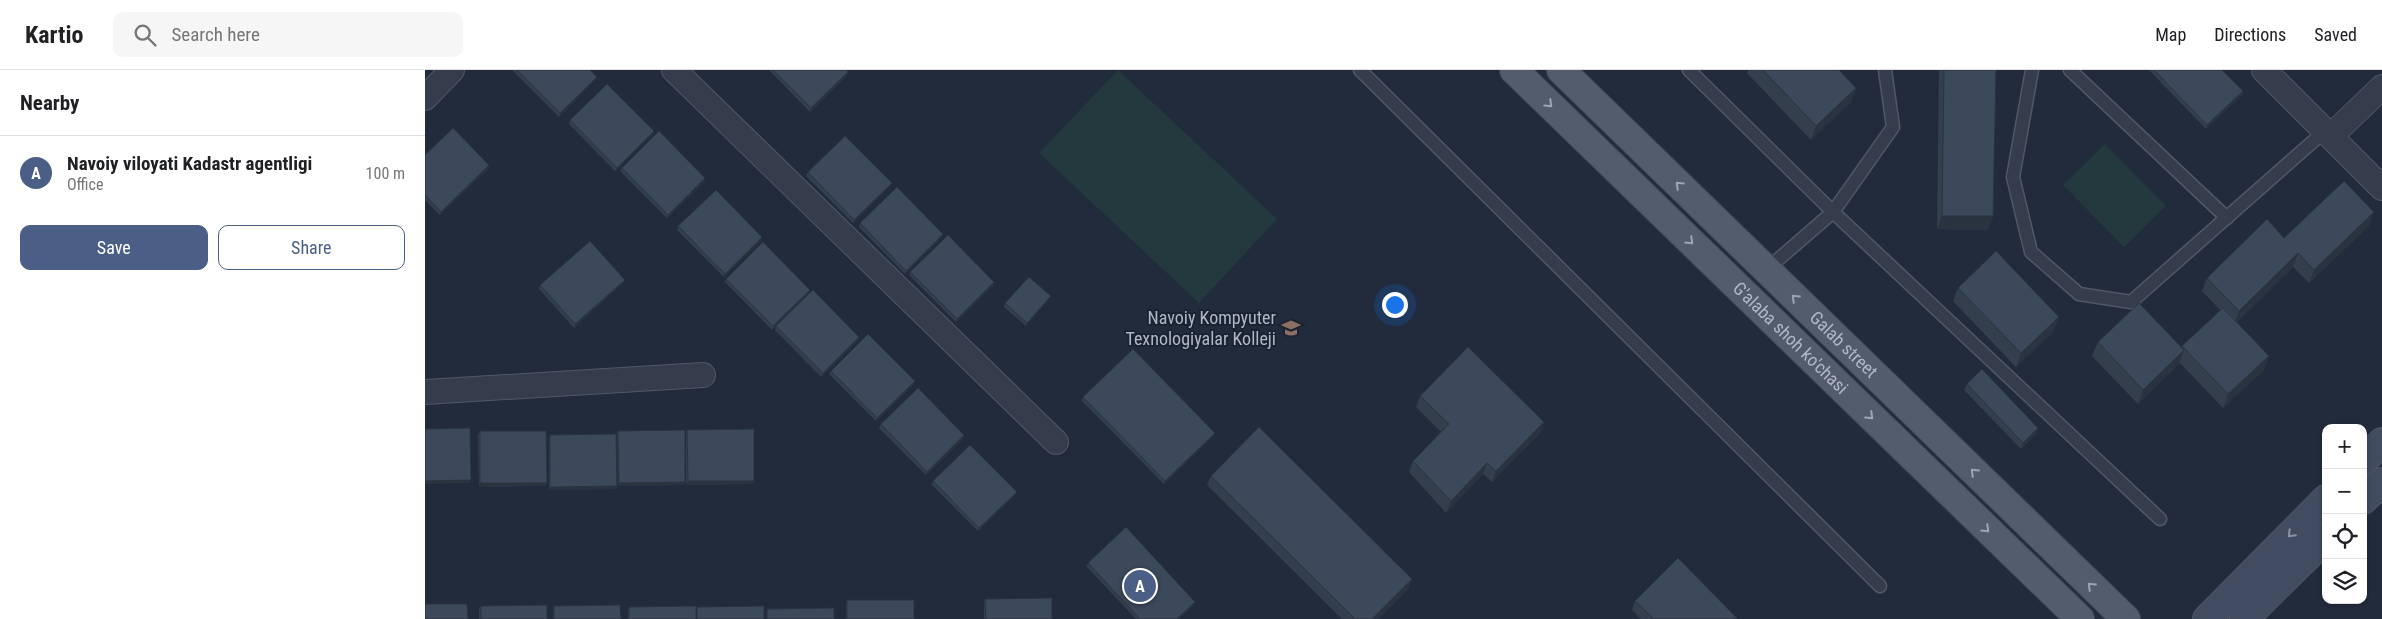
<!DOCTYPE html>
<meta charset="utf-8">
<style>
body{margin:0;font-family:"Roboto Condensed",sans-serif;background:#f6f6f6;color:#202124}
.controls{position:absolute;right:15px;bottom:15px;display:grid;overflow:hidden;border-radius:10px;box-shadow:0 1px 4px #0004}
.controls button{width:45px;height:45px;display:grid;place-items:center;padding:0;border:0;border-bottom:1px solid #e0e0e0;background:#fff;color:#202124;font:25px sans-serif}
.you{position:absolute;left:969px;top:234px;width:18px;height:18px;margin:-12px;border:4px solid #fff;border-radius:50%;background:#1a73e8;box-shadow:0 0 0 8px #1a73e833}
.badge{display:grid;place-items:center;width:32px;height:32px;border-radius:50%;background:#4b5f86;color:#fff;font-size:16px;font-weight:700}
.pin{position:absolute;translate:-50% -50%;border:2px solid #fff;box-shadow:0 1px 5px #0006}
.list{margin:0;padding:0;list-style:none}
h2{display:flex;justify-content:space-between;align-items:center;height:65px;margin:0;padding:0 20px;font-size:21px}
h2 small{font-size:16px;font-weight:400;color:#757577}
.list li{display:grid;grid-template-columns:32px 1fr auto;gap:15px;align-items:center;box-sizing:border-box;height:75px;padding:0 20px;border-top:1px solid #e0e0e0}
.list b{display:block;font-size:19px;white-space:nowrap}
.list p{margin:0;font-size:16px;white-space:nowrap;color:#757577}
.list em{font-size:16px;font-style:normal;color:#757577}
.actions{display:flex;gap:10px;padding:15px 20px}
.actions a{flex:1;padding:11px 0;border:1px solid #4b5f86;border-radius:10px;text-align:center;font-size:18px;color:#4b5f86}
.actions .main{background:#4b5f86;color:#fff}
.icon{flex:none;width:28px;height:28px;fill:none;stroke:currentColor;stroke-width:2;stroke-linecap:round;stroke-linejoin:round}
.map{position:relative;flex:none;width:1957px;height:549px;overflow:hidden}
header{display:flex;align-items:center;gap:30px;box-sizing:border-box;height:70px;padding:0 25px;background:#fff;border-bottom:1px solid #e0e0e0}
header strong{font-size:24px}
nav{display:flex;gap:28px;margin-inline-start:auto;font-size:18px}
.search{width:350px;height:45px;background:#f6f6f6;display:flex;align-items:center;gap:12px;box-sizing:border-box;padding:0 18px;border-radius:10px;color:#757577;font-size:19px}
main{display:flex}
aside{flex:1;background:#fff}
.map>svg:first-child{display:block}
.garden{fill:#23393d}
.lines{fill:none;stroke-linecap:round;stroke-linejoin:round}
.service-casing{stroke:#505867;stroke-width:15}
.minor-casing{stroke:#505867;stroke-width:26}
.secondary-casing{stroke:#505867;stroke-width:30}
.primary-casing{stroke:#3e4755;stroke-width:30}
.service{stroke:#353d4c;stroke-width:12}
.minor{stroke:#353d4c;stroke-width:24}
.secondary{stroke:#424c60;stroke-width:28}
.primary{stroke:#535c6c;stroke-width:28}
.wall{fill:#343f4e}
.shaded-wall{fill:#2a3340}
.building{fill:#3c495b;stroke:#2a3340}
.oneway{stroke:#9da6b6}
.oneway2{stroke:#8a92a4}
.labels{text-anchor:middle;stroke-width:4;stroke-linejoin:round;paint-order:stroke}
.poi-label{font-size:18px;fill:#b0b8c8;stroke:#1a2331;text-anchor:end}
.street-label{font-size:18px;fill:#b0b8c8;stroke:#1a2331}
</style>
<header>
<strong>Kartio</strong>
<div class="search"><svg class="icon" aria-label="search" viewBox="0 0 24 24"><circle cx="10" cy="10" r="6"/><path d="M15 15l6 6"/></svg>Search here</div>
<nav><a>Map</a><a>Directions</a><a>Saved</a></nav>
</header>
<main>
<aside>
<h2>Nearby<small></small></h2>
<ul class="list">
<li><span class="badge">A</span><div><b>Navoiy viloyati Kadastr agentligi</b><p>Office</p></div><em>100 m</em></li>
</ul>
<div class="actions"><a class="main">Save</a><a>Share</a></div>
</aside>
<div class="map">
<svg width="1957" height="549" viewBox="0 0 1957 549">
<rect width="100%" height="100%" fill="#212b3c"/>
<path class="garden" d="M693 0 852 149 774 233 614 83Z
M1680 74 1741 136 1699 177 1638 115Z"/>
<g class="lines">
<g class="service-casing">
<path id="service" d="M935 0 1455 516
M1264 0 1408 142 1735 449
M1607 0 1588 107 1606 182 1654 224 1706 232 1901 60
M1645 0 1802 148
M1341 200 1408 142 1468 57 1460 0"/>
</g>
<g class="minor-casing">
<path id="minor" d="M249 0 631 372
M1839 0 1957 118
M0 28 27 0
M1906 66 1957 17
M0 322 278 305"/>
</g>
<g class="secondary-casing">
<path id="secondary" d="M1938 391 1957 372
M1938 430 1957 412
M1782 549 1901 429
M1819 549 1901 468"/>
</g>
<g class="primary-casing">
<g id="primary">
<path id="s1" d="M1089 0 1655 549"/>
<path id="s2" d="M1136 0 1701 549"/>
</g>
</g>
<use href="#service" class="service"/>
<use href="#minor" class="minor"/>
<use href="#secondary" class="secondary"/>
<use href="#primary" class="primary"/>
</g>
<path class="wall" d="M87 0H165L170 10 134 47Z
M344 0H422V5L385 42Z
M1323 0H1414L1431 18 1426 32 1386 70 1322 3Z
M1514 0H1571L1568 146 1563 160 1512 159Z
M1724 0H1797L1818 21 1817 25 1781 59Z
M145 50 229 61 228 64 190 101 144 54Z
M0 85 64 95 63 99 15 145 0 130Z
M197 98 279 112 242 148 195 101Z
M383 102 467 113 465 116 428 153 381 106Z
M435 153 518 164 517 167 480 204 434 157Z
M253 156 336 171 299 207 252 160Z
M1944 156 1884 213 1868 197 1812 252 1844 286 1839 300 1798 338 1755 293 1754 294 1713 334 1667 286 1673 272 1757 278V276L1795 240 1777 221 1782 208 1859 168Z
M485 202 569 212 568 215 531 252 484 205Z
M301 209 384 223 433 270 396 307 350 260 351 256 381 226 347 260 300 212Z
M200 210 198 213 149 258 114 219 115 215Z
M1533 218 1629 261 1591 297 1528 231Z
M624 229 601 256 579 237 580 233Z
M406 301 488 315 451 351 404 304Z
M1542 314 1613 358 1611 364 1596 379 1539 320Z
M995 326 1119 352 1115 363 1067 412 1058 404 1021 443 984 402 988 391 1016 362 991 337Z
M658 327 790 363 788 366 739 414 657 331Z
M456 354 539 365 538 369 501 405 454 358Z
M262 360 329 411 328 414 261 415V363Z
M55 361 120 416 54 417 53 365Z
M193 361 260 412 259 415 193 416 192 364Z
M125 365 192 416 191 419 124 420V368Z
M786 406 984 518 953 549H917L782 415Z
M508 411 592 422 590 425 553 461 506 414Z
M663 493 769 535 754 549H711L661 496Z
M560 529 627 549H559V533Z
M422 530 489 549H421V534Z
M1210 531 1313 549H1216L1207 540Z
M56 536 122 549H54V539Z
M129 536 196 549H128V539Z
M204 537 271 549H203V540Z"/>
<path class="shaded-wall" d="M423 2 422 5 385 42 386 38Z
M172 7 170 10 134 47 135 43Z
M1431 18 1426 32 1386 70 1391 56Z
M1818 21 1817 25 1781 59 1782 55Z
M229 61 228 64 190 101 192 98Z
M64 95 63 99 15 145 16 142Z
M280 108 279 112 242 148 243 145Z
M467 113 465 116 428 153 429 150Z
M1949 142 1944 156 1884 213 1889 200Z
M1517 146H1568L1563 160 1512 159Z
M518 164 517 167 480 204 481 201Z
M337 167 336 171 299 207 300 204Z
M1873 183 1868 197 1809 255 1814 241Z
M200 210 198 213 149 258 150 254Z
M569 212 568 215 531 252 532 249Z
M385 220 384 223 347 260 348 256Z
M626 226 624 229 601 256 602 253Z
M1634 247 1629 261 1591 297 1596 283Z
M434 267 433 270 396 307 398 303Z
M1759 280 1754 294 1713 334 1718 320Z
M1844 286 1839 300 1798 338 1803 324Z
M490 311 488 315 451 351 452 348Z
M1119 352 1115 363 1067 412 1071 401Z
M1613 358 1611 364 1596 379 1598 373Z
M790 363 788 366 739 414 740 411Z
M539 365 538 369 501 405 502 402Z
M1062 393 1058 404 1021 443 1026 431Z
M46 410 44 413 0 414V411Z
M263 411H329L328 414 261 415Z
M260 412 259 415 193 416 194 413Z
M55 413H122L120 416 54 417Z
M192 416 191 419 124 420 125 417Z
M592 422 590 425 553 461 554 458Z
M987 509 984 518 953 549H947Z
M770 532 769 535 754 549H752Z"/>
<path class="building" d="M92 0H165L172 7 135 43Z
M348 0H422L423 2 386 38Z
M1338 0H1414L1431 18 1391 56Z
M1519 0H1571L1568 146H1517Z
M1729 0H1797L1818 21 1782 55Z
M182 14 229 61 192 98 145 50Z
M28 58 64 95 16 142 0 125V85Z
M234 61 280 108 243 145 197 98Z
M420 66 467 113 429 150 383 102Z
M1919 111 1949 142 1889 200 1873 183 1814 241 1782 208 1842 149 1859 168Z
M472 117 518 164 481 201 435 153Z
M291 120 337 167 300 204 253 156Z
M523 165 569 212 532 249 485 202Z
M165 171 200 210 150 254 115 215Z
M338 172 385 220 348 256 301 209Z
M1571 181 1634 247 1596 283 1533 218Z
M604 207 626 226 602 253 580 233Z
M388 220 434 267 398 303 351 256Z
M1714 233 1759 280 1718 320 1673 272Z
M1798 238 1844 286 1803 324 1757 276Z
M443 264 490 311 452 348 406 301Z
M1043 277 1119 352 1071 401 1062 393 1026 431 988 391 1024 354 995 326Z
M708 279 790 363 740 411 658 327Z
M1557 299 1613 358 1598 373 1542 314Z
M493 318 539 365 502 402 456 354Z
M834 357 987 509 947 549H930L786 406Z
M45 358 46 410 0 411V359Z
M329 359V411H263L262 360Z
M260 360V412L194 413 193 361Z
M55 361H121L122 413H55Z
M191 364 192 416 125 417V365Z
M545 375 592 422 554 458 508 411Z
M701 457 770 532 752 549H715L663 493Z
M1253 488 1313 549H1229L1210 531Z
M627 528V549H561L560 529Z
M422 530H489V549H422Z
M0 534H42L43 549H0Z
M122 535V549H56V536Z
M195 535 196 549H129V536Z
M271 536V549H204V537Z
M339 536V549H272V537Z
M409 538V549H342V539Z"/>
<defs><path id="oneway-chevron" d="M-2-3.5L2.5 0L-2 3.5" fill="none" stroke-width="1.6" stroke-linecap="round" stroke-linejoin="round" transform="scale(1.25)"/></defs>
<g class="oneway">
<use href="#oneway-chevron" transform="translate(1124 34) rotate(44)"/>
<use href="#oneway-chevron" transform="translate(1254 115) rotate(-136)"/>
<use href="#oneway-chevron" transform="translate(1265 171) rotate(44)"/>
<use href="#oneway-chevron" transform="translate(1370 228) rotate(-136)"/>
<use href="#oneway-chevron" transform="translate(1445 346) rotate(44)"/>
<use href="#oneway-chevron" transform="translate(1549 402) rotate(-136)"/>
<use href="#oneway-chevron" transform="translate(1561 459) rotate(44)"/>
<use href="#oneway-chevron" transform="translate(1666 516) rotate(-136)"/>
</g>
<use class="oneway2" href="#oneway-chevron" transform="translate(1866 464) rotate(135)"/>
<defs>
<g id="university-bare" transform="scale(1.5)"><path d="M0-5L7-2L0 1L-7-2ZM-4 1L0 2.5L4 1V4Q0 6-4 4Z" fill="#8d6e63" stroke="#1a2331" stroke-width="2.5" paint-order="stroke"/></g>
</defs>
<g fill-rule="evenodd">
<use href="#university-bare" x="866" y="258"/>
</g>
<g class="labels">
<g class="poi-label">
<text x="851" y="254">Navoiy Kompyuter<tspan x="851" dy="21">Texnologiyalar Kolleji</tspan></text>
</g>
<g class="street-label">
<text dy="6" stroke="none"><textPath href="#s1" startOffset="385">G'alaba shoh ko'chasi</textPath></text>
<text dy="6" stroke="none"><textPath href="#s2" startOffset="394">Galab street</textPath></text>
</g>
</g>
</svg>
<div class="controls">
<button>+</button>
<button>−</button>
<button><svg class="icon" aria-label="locate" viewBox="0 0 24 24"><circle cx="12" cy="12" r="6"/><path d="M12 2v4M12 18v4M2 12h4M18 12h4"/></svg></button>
<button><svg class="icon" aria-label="layers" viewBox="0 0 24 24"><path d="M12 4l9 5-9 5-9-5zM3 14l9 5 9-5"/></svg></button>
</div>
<div class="you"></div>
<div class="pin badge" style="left:715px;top:516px">A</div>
</div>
</main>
